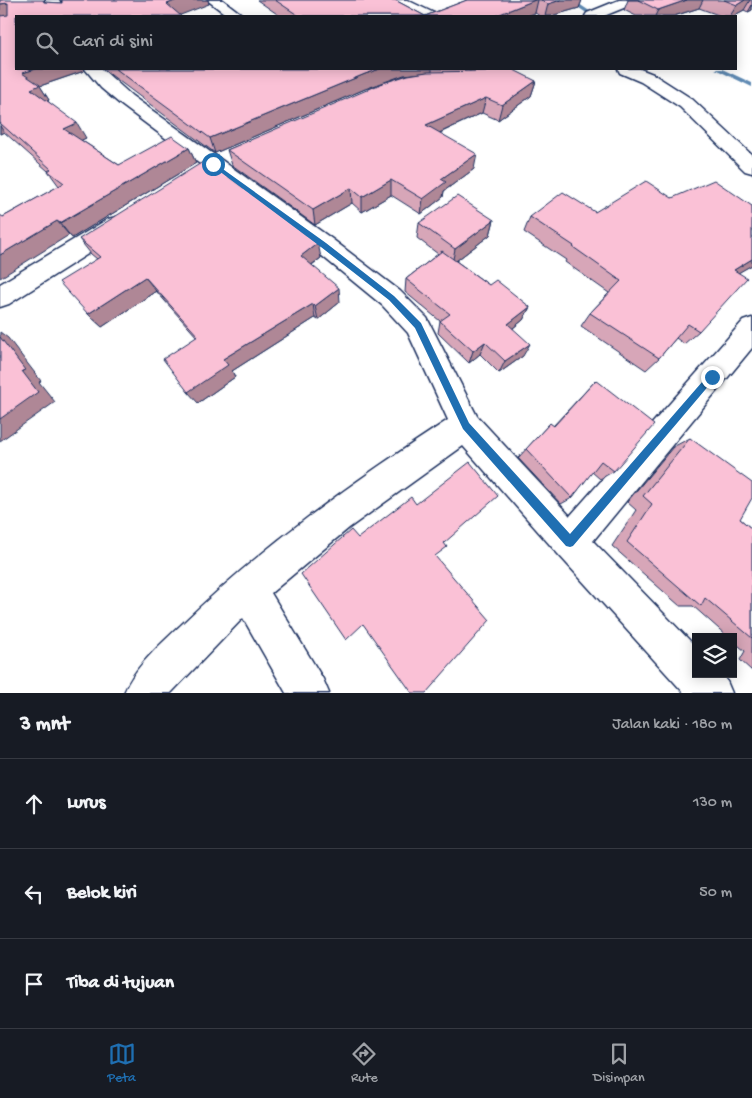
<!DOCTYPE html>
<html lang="id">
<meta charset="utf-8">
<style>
body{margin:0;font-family:"Gochi Hand",sans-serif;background:#242831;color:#f1f3f6}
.controls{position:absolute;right:15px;bottom:15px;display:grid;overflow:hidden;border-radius:0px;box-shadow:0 2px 12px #0003}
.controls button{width:45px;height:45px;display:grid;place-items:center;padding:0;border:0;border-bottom:1px solid #363941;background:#171b24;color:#f1f3f6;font:25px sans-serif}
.stop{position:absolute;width:15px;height:15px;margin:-11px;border:4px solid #1f6fb2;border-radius:50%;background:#fff}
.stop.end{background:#1f6fb2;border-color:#fff;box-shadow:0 1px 5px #0008}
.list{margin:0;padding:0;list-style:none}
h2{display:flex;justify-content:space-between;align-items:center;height:65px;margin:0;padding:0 20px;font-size:21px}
h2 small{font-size:16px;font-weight:400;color:#9ea1a6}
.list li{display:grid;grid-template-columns:32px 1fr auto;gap:15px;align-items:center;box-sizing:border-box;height:90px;padding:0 20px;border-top:1px solid #363941}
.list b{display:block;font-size:19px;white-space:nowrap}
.list em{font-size:16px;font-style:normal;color:#9ea1a6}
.icon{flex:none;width:28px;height:28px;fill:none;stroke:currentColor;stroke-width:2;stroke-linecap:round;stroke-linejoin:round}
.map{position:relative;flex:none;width:752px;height:693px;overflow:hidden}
.search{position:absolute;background:#171b24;box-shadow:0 2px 12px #0003;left:15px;right:15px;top:15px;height:55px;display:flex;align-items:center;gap:12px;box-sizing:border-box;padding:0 18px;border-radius:0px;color:#9ea1a6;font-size:19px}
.sheet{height:335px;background:#171b24}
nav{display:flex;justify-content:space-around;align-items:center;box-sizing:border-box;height:70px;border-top:1px solid #363941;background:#171b24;font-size:14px;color:#9ea1a6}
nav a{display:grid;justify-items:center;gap:2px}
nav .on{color:#1f6fb2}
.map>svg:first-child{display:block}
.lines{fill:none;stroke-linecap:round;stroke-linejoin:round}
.stream{fill:#5f8ab3;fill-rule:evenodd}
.minor-casing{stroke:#1b2f5e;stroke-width:3}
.minor{fill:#fff;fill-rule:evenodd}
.wall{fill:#d7a6b8;stroke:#1b2f5e}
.shaded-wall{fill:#af8796;stroke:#1b2f5e}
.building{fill:#fac1d6;stroke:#1b2f5e}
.route{fill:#1f6fb2}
</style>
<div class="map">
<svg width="752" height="693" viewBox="0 0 752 693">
<rect width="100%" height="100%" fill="#fff"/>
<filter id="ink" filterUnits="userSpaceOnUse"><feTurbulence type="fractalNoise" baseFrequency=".02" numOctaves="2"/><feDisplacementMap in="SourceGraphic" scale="10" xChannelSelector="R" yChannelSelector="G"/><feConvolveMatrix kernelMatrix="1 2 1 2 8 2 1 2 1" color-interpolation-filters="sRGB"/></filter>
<g filter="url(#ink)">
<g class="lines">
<path class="stream" d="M567 0H573L597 16H591Z
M715 69H722L752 83V87Z"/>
<g class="minor-casing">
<path id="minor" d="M45 0H59L68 16H54Z
M207 0H223L244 16H228Z
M389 0H407L434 13 436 16H418L391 3Z
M619 0H638L636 3 604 16H585L587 13Z
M85 69H102L132 96 332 239 400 291 427 318 477 416 570 516 743 321 752 318V348L593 541 696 647V674H722L726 679 732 693H684L558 554 463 446 349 528 271 593 323 679 329 693H286L243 618 171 693H124C135 666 161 644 182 624 263 546 354 481 448 420L408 333 382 305 316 251 120 104 101 88Z
M618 69H640L653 74 692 99 752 155V173L745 171 680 107 641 82 620 73Z
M116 217 124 219 127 225 124 231 9 304 0 307V284L108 219Z"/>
</g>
<use href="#minor" class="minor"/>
</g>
<path class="wall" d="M0 0 62 3 61 0H208L209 4 16 16 84 71 40 86 49 100 48 101 86 138 81 140 119 165 189 148 196 163 72 238 69 235 3 217 59 186 48 171 4 132 0 134Z
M257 0H395L425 16 467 0H582L579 8 551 16H540L535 13 527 16H280Z
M628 0H752V10L748 12 744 10 733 16H721L699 8 674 16H636L624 10Z
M103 69H485L484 71 536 81 531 96 498 120 482 113 440 133 474 169 444 191 443 197 421 214 391 195 362 212 352 203 315 225 232 165 227 150 407 75 365 89 215 153Z
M672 198 752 206V265L739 272 699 331 684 344 676 338 659 358 646 370 581 326 590 313 609 293 565 262 566 260 524 232 530 217 595 212Z
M494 220 490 235 456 261 489 285 530 307 523 320 513 328 523 356 499 373 480 354 469 363 438 333 440 321 405 292 406 279 438 254 417 238 419 223Z
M79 239 321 258 312 265 340 302 318 320 315 318 232 371 235 377 198 403 197 337 156 291 102 327 88 314 97 259 91 254Z
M596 380 614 471 600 479 592 472 572 498 561 504 518 458 550 423 553 426Z
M690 438 740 519 752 529V671L740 660 745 651 733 641V637H728L693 606H680L612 546 636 510 627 502 673 447Z"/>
<path class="shaded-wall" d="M177 0H208L209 4 178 16 167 4Z
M535 0H538L535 13 527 16H495Z
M561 0H582L579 8 551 16H545L548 4Z
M687 0H703L699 8 674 16H655L658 10Z
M745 0H750L744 10 733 16H730L737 5Z
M8 3 16 16 0 20V4Z
M752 5V10L748 12Z
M36 69H84V71L40 86 49 100 41 104 22 73Z
M380 69H432V72L404 75 365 89 215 153 210 138 365 74Z
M470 69H485L484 71 469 74Z
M536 81 531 96 498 120 502 105Z
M486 98 482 113 424 140 426 125Z
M77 123 86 138 74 144 64 129Z
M0 126 4 132 0 134Z
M189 148 196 163 72 238 60 223Z
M477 154 474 169 444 191 443 197 421 214 423 199 441 179Z
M391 180V195L362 212V197Z
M351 188 352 203 315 225 313 210Z
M494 220 490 235 452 264 455 249Z
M57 221 69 235 0 278V255Z
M318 243 321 258 304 270 301 256Z
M752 259V265L719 284 734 270Z
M145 277 156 291 102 327 88 314Z
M339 288 340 302 318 320 315 306Z
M313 304 315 318 232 371 235 377 198 403 188 392 223 359Z
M530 307 523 320 503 336 508 324Z
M0 332 8 338 41 381 39 382 55 402 0 441Z
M485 342 480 354 469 363 473 351Z
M530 344 523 356 499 373 505 361Z"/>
<path class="building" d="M0 0H43L44 2 62 3V0H177L167 4 181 16H16V69H36L22 73 40 85 31 89 77 123 64 129 119 165 172 136 189 148 60 223 57 221 0 255V215L3 217 64 183 48 171 51 169 0 123V16L8 15V3L0 4Z
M275 0H395L425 16 467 0H535L495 16H299Z
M541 0H561L548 4Z
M638 0H687L658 10Z
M724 0H745L737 5Z
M116 69H380L365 74 210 138Z
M493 69H512L536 81 502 105 486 98 426 125 477 154 441 179 446 182 423 199 391 180 362 197 351 188 313 210 227 150 383 83 408 75 427 72 486 71Z
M206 160 318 243 301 256 339 288 315 306 313 304 223 359 228 365 188 392 163 359 198 336 145 277 88 314 59 282 100 257 79 239Z
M714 180 752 206V259L734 270 747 278 699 331 688 324 659 358 590 313 621 281 573 247 574 246 530 217 563 192 595 212 646 181 672 198Z
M457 196 494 220 455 249 419 223Z
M442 251 489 285 496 280 530 307 508 324 530 344 505 361 485 342 473 351 440 321 450 314 406 279Z
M0 337 25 370 22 371 38 392 0 419Z
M596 380 654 425 614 471 601 461 572 498 526 449 550 423 554 426Z
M690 438 752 483V498L740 519 752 529V638L705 598 701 606 627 542 652 504 643 496Z
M470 462 498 496 444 543 447 547 435 556 490 620 426 693H412L363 624 346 640 301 574 351 530 358 538 411 497 416 504Z"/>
</g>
<path class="route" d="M213 162 326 243 394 296 421 323 469 423 570 534 709 374 712 373 716 377 573 546 570 547 566 546 463 429 415 328 389 300 321 247 211 165Z"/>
</svg>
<div class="controls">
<button><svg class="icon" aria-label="layers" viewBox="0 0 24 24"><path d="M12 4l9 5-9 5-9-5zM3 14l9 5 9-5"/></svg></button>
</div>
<div class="stop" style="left:213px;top:164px"></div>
<div class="stop end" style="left:712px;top:377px"></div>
<div class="search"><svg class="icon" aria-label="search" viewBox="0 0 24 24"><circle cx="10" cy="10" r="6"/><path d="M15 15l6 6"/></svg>Cari di sini</div>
</div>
<section class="sheet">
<h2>3 mnt<small>Jalan kaki · 180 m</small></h2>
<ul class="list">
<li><svg class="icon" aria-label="ahead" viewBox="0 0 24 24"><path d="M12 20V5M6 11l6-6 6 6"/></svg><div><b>Lurus</b></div><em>130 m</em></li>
<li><svg class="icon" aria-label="left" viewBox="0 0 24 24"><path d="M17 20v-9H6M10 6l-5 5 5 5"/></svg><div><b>Belok kiri</b></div><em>50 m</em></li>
<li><svg class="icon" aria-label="arrive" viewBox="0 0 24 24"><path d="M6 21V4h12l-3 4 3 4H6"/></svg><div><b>Tiba di tujuan</b></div></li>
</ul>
</section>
<nav>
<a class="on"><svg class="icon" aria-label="map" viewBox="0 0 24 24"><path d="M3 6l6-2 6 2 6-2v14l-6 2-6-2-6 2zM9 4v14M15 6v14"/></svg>Peta</a>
<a><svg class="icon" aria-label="directions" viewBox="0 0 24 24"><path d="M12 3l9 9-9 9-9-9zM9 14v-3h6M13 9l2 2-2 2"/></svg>Rute</a>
<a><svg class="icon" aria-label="saved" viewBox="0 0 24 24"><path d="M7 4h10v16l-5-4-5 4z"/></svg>Disimpan</a>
</nav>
